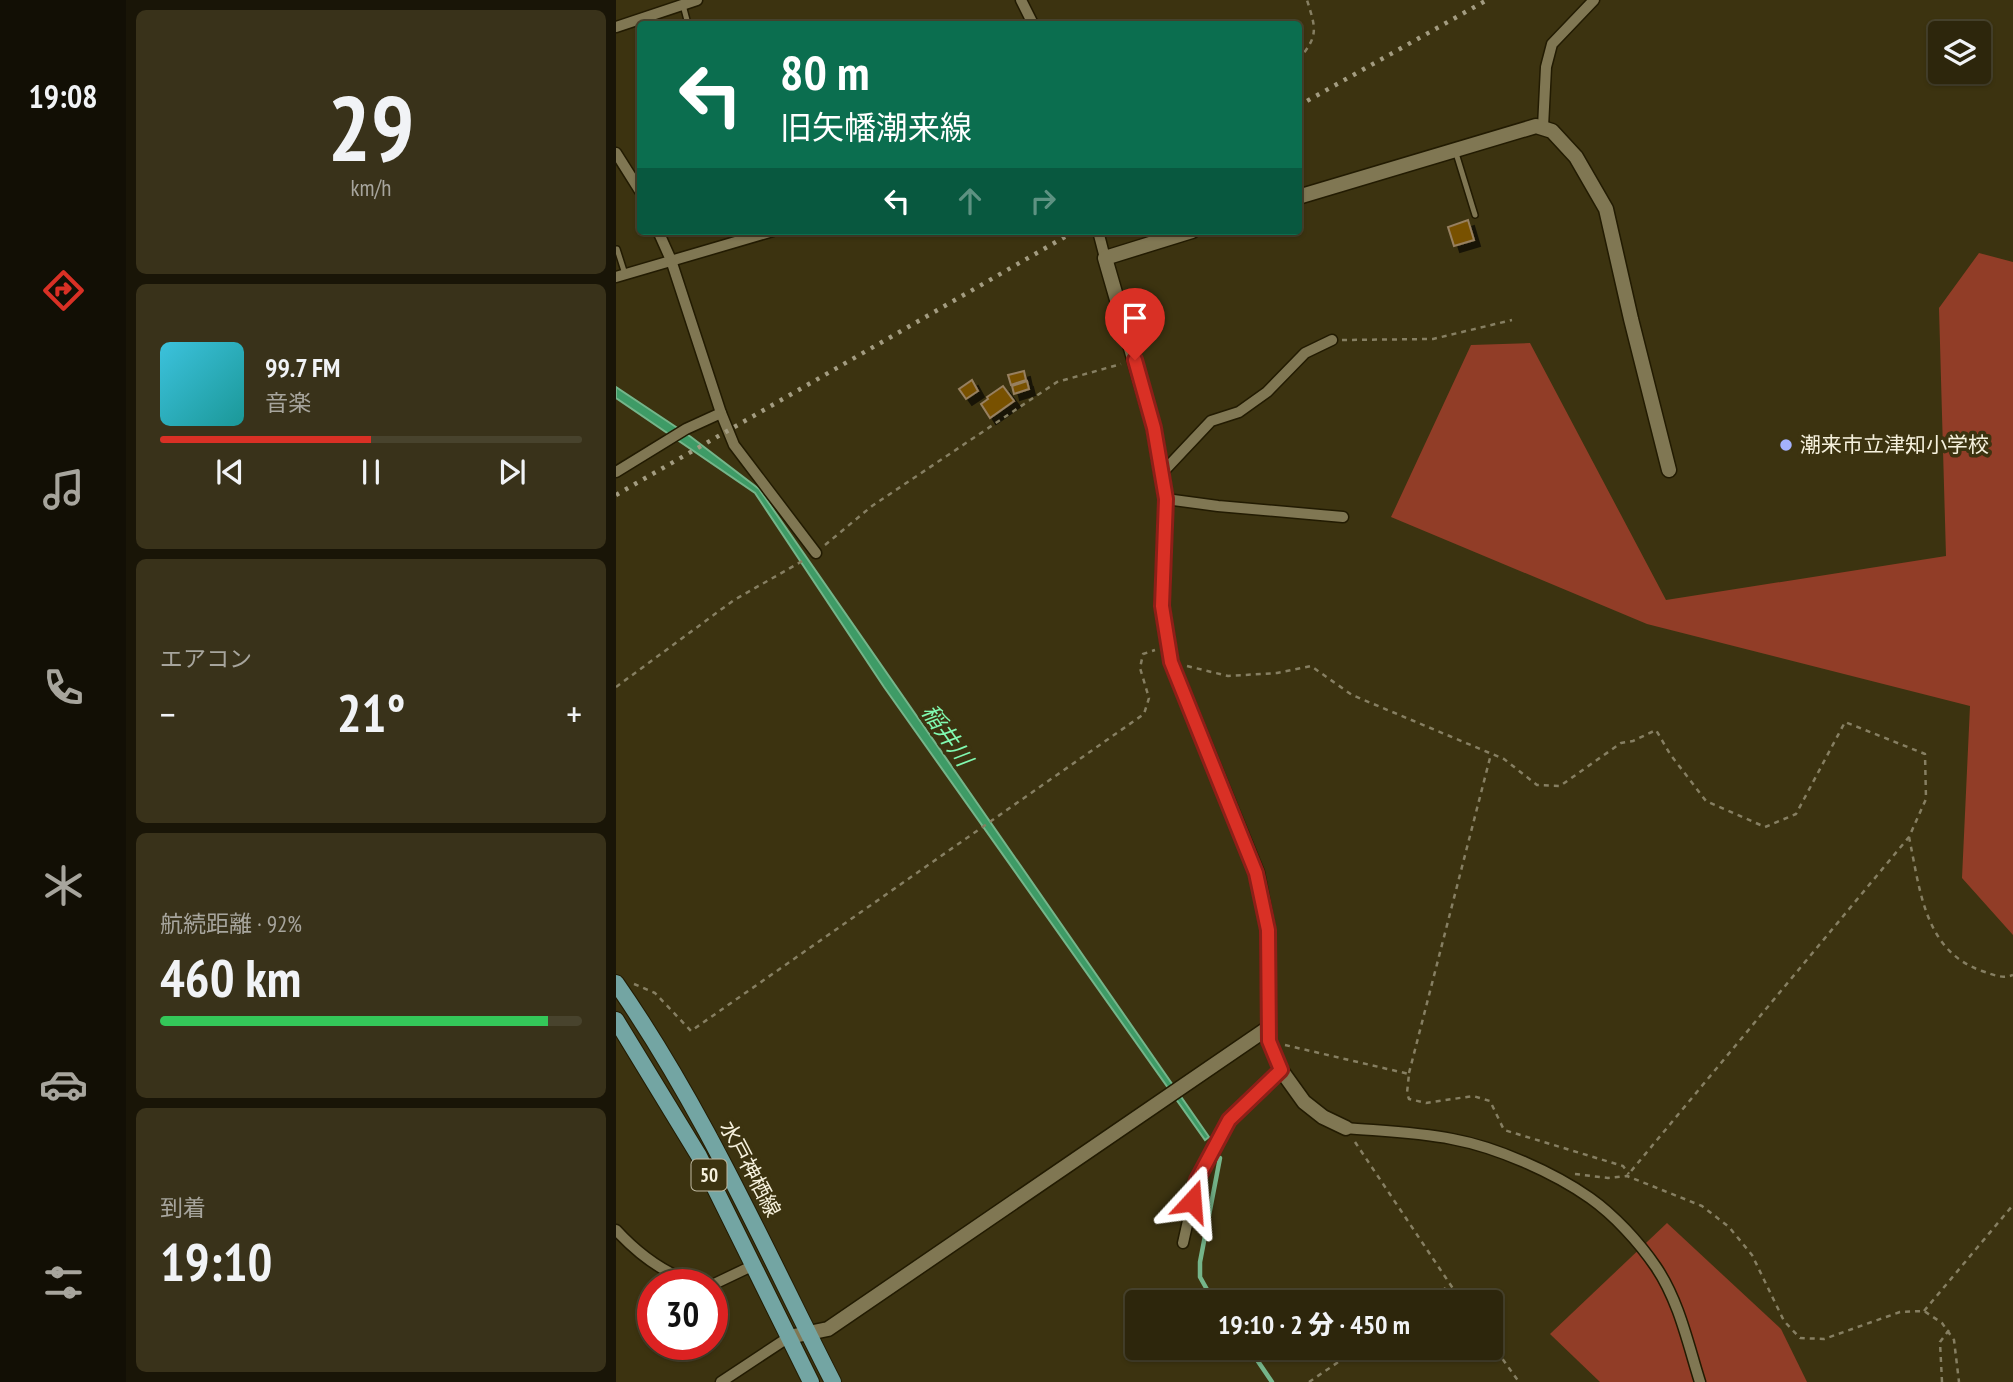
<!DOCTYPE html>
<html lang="ja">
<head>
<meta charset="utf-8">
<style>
  body { margin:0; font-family:"PT Sans Narrow","Noto Sans JP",sans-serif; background:#39321a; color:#f1f3f6; height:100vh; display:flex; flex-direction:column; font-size:26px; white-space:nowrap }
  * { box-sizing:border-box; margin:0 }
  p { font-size:23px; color:#a7a59d }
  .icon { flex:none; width:38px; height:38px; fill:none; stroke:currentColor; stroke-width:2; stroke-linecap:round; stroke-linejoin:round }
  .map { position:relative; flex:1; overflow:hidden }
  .panel { display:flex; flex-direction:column; gap:10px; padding:10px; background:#191507; width:490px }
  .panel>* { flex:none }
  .hud { position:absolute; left:21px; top:21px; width:665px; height:214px; border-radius:7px; box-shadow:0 2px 5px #0004,0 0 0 2px #48432d; background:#0b6e4f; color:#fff; overflow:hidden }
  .buttons { position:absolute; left:1312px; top:21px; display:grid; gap:14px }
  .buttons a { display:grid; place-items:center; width:63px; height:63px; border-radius:7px; background:#2d260c; box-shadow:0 2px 5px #0004,0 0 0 2px #48432d; font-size:35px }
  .speed { position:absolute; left:21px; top:1269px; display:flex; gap:14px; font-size:35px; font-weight:700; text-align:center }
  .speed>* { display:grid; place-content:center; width:91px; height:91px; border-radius:50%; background:#2d260c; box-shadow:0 2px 5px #0004,0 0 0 2px #48432d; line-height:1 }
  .speed .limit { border:10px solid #d22; background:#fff; color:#111 }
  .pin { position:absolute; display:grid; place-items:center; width:60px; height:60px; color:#fff; margin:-72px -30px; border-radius:50% 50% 50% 0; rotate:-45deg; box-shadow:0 0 7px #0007 }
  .pin .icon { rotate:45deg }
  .me { position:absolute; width:77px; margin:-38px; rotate:19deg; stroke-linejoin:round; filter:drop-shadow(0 0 5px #0008) }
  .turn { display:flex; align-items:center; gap:24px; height:147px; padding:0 28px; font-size:32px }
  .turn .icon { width:91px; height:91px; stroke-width:2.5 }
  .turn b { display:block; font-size:49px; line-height:60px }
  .lanes { display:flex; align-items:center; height:66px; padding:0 28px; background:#0003; justify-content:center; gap:35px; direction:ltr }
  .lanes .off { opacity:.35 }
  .big { font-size:52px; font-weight:800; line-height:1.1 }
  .panel .card { flex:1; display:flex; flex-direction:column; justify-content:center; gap:10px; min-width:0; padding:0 24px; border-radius:10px; background:#39321a }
  .panel .dial { align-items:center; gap:0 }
  .dial b { font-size:91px; line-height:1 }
  .song { display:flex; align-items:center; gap:21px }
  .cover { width:84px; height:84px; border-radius:10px; background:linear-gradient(135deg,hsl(190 70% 55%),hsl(180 70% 35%)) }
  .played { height:7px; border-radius:4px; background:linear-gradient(90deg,#d93025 50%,#48432d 50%) }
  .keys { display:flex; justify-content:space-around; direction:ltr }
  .heat { display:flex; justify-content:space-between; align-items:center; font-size:38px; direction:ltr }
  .charge { height:10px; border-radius:5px; background:linear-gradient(90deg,#34c759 92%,#48432d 0) }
  .trip { position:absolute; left:509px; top:1290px; width:378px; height:70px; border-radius:7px; background:#2d260c; box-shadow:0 2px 5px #0004,0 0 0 2px #48432d; font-weight:800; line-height:70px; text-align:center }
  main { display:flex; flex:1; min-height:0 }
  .menu { display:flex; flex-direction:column; width:126px; justify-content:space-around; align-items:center; background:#120f05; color:#a7a59d }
  .menu .icon { width:49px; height:49px }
  .menu .selected { color:#d93025 }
  .menu b { font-size:32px; color:#f1f3f6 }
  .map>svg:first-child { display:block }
</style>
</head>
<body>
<main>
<nav class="menu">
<b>19:08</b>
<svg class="icon selected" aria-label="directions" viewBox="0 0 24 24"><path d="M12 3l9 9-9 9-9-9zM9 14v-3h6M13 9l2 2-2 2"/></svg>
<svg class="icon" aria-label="music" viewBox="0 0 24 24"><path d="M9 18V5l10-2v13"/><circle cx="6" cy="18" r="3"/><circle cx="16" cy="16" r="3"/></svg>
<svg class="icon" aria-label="phone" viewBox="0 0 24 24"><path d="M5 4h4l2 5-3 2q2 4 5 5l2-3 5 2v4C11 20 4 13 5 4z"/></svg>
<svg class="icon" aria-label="climate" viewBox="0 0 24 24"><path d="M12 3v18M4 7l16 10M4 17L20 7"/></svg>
<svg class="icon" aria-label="car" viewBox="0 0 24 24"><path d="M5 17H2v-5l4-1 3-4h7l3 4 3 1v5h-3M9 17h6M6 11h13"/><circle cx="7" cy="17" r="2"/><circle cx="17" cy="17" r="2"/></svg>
<svg class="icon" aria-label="filters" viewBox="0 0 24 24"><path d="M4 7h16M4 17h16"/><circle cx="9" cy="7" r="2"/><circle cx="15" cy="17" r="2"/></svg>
</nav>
<section class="panel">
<div class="card dial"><b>29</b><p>km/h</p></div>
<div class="card">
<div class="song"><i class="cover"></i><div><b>99.7 FM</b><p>音楽</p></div></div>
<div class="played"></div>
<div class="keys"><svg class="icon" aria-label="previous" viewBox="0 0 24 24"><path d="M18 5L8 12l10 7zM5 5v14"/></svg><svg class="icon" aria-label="pause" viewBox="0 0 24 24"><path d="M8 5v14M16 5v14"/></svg><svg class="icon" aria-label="next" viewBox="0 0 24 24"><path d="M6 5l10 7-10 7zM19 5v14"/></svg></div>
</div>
<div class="card"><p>エアコン</p>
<div class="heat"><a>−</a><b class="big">21°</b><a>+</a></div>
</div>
<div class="card"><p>航続距離 · 92%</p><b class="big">460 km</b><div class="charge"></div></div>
<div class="card"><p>到着</p><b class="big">19:10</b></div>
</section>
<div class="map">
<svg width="1397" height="1382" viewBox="0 0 1397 1382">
  <defs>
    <filter id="shadow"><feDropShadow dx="6" dy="6" stdDeviation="0" flood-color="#0009"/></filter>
  </defs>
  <rect width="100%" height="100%" fill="#3c3310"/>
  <g fill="#913d27">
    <polygon points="1363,253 1397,262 1397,935 1346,878 1354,706 1031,624 775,517 855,345 914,343 1050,600 1330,556 1323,308"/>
    <polygon points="1051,1223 1165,1329 1191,1382 984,1382 934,1334"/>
  </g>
  <polygon fill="#3e9b66" stroke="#75b58a" stroke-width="2" points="0,387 75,437 143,489 593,1137 589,1140 268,687 139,493 0,398"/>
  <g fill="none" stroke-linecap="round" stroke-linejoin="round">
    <g stroke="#75b58a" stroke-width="4.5">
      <polyline points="598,1302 584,1277 584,1262 604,1158"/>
      <polyline points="633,1348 656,1382"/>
    </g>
  </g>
  <g fill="#785105" stroke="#978060" stroke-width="2" filter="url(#shadow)">
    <polygon points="852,220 858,240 838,246 832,227"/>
    <polygon points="408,371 410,380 395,385 392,375"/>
    <polygon points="356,380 362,391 350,399 343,389"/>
    <polygon points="411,381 413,389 398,394 396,386"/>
    <polygon points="387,386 398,401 374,418 365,404 372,399 371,397"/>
  </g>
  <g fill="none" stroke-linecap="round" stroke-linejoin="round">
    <defs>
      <g id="lane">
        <polyline points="67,5 72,24"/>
        <polyline points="839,150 859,215"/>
        <polyline points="1,249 9,274"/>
      </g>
      <g id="street">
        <polyline points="405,0 417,24"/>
        <polyline points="0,27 81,0"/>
        <polyline points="927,127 930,67 936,44 978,0"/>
        <polyline points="0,153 24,191"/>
        <polyline points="482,231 489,258"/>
        <polyline points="0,277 157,231"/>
        <polyline points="105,413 118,445 200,553"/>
        <polyline points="0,472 70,429 105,413 55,260 42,231"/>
        <polyline points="546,473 595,421 623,412 651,392 689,353 716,340"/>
        <polyline points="550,499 602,506 727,517"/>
        <path d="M730 1128C765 1131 801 1132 836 1139 880 1147 937 1172 974 1198 998 1215 1023 1242 1040 1267 1063 1301 1072 1344 1084 1382"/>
        <path d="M0 1230C23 1255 50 1275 82 1284"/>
        <polyline points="567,1243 581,1180 613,1120 665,1070"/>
        <polyline points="96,1285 138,1265"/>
        <polyline points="105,1382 173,1337"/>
      </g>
      <g id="secondary">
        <polyline points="682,197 920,126 936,131 960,157 990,209 1015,319 1053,470"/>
        <polyline points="576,231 489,258 538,428 550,499 546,606 555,662 641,873 652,930 653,1041 665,1070 688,1102 707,1117 730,1128"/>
        <polyline points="173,1337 212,1329 652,1028"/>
      </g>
      <g id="primary">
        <path d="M0 983C87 1108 148 1247 217 1382"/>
        <polyline points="0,1020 83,1156 195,1382"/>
      </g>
    </defs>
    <use href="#lane" stroke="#221b02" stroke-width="8"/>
    <use href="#street" stroke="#221b02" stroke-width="13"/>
    <use href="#secondary" stroke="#221b02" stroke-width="17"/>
    <use href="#primary" stroke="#221b02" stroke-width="18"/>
    <g stroke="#867f62" stroke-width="2.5" stroke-dasharray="5 5" stroke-linecap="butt">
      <path d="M682 60C703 36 700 29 691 0"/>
      <polyline points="726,340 817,339 896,320"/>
      <polyline points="209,545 256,506 441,382 505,364"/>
      <polyline points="571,666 612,676 661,673 695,666 736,695 888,759 921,785 944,786 1005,743 1017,741 1040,730 1054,754 1090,801 1149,827 1180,814 1229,722 1309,754 1310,799 1293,837 1011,1176"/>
      <polyline points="0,687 118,600 190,559"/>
      <path d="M1293 837C1304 889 1308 951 1366 971 1378 975 1386 979 1397 975"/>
      <polyline points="18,984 39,993 75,1031 528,714 533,698 524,668 527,654 539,650"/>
      <polyline points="669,1045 793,1074 791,1093 793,1099 810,1103 857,1096 874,1101 888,1130 1007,1166 1013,1174"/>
      <polyline points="793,1073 875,754"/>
      <polyline points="739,1142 846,1302"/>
      <polyline points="959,1174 992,1178 1011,1176 1086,1206 1113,1227 1136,1255 1168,1321 1184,1338 1208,1339 1284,1312 1308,1311 1326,1323 1338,1340 1343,1382"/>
      <polyline points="809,1302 834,1285"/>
      <polyline points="1308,1311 1397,1205"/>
      <polyline points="875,1343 903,1382"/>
      <polyline points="693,1382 743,1348"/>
      <polyline points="1326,1382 1324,1342 1333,1330"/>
    </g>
    <use href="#lane" stroke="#807753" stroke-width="5"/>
    <use href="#street" stroke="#807753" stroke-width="10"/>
    <use href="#secondary" stroke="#807753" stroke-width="14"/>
    <use href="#primary" stroke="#73a5a3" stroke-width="16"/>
    <g stroke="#a39c81" stroke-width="4.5" stroke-dasharray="3.5 7" stroke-linecap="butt">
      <polyline points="682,106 871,0"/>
      <polyline points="0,495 459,231"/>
    </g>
  </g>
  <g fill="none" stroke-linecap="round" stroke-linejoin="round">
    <defs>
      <polyline id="route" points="519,360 538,428 550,499 546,606 555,662 640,873 652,930 653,1041 665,1070 613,1120 581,1180 576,1201"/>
    </defs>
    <use href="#route" stroke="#8d1f18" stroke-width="18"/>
    <use href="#route" stroke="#d93025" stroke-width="12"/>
  </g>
  <circle fill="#a4b2fc" stroke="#3c3310" stroke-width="2.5" cx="1170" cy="445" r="7"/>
  <g text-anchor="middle" stroke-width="7" stroke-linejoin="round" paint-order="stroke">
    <rect fill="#3c3310" stroke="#beb8a0" stroke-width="2" x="75.5" y="1159.5" width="35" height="31" rx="5"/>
    <g font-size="19" font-weight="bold" fill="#f6f1dd">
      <text x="93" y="1182">50</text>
    </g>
    <g font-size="21" fill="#f6f1dd" stroke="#3c3310" text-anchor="start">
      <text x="1184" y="452">潮来市立津知小学校</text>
    </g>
    <g font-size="21" fill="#f6f1dd" stroke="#3c3310">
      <text transform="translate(134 1169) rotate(62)" y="7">水戸神栖線</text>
    </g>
    <g font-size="23" font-style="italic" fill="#81fab1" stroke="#3c3310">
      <text transform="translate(331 735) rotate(55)" y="8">稲井川</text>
    </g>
  </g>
</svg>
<div class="buttons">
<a><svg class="icon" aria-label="layers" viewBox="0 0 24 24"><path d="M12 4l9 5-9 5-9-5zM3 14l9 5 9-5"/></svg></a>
</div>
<div class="speed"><div class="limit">30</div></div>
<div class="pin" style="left:519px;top:360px;background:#d93025"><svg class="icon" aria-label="arrive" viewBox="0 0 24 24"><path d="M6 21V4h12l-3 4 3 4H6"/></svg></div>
<svg class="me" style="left:576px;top:1201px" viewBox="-20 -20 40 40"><path d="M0-17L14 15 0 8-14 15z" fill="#d93025" stroke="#fff" stroke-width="4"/></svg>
<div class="trip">19:10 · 2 分 · 450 m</div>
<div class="hud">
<div class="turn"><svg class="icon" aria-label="left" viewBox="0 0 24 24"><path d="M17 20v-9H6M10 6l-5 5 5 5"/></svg><div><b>80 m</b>旧矢幡潮来線</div></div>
<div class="lanes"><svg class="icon" aria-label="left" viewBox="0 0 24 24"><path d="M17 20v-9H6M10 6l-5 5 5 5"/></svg><svg class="icon off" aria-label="ahead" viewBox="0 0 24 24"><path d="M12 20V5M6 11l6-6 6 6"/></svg><svg class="icon off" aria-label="right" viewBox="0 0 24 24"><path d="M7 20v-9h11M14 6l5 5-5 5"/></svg></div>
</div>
</div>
</main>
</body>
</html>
